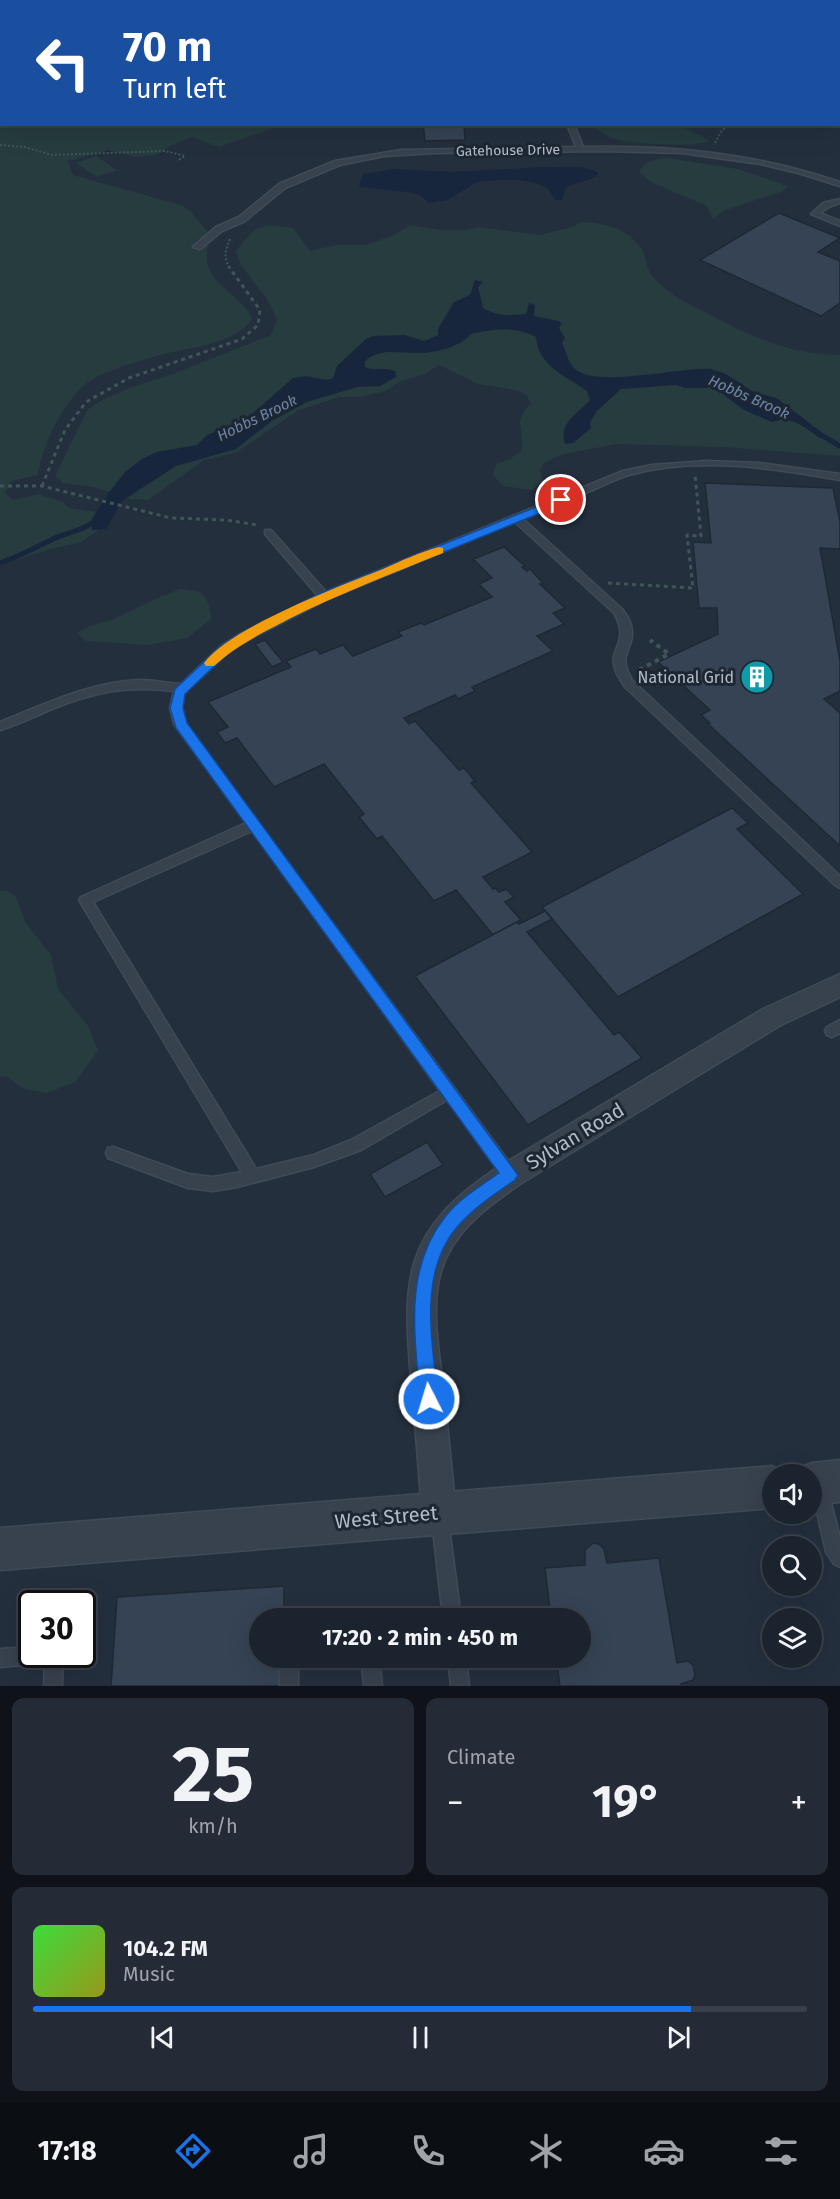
<!DOCTYPE html>
<html lang="en">
<head>
<meta charset="utf-8">
<style>
  body { margin:0; font-family:"Fira Sans",sans-serif; background:#242b36; color:#f1f3f6; height:100vh; display:flex; flex-direction:column; font-size:22px; white-space:nowrap }
  * { box-sizing:border-box; margin:0 }
  p { font-size:20px; color:#a0a4aa }
  .icon { flex:none; width:33px; height:33px; fill:none; stroke:currentColor; stroke-width:2; stroke-linecap:round; stroke-linejoin:round }
  .map { position:relative; height:1686px; overflow:hidden }
  .side { display:flex; flex-direction:column; gap:12px; padding:12px; background:#0f1319; flex:1 }
  .side>* { flex:none }
  .guide { position:absolute; left:0px; top:0px; width:840px; height:126px; box-shadow:0 6px 24px #0002,0 0 0 2px #39404a; background:#1a4fa0; color:#fff; overflow:hidden }
  .controls { position:absolute; left:762px; top:1464px; display:grid; gap:12px }
  .controls a { display:grid; place-items:center; width:60px; height:60px; border-radius:50%; background:#1b232e; box-shadow:0 6px 24px #0002,0 0 0 2px #39404a; font-size:30px }
  .speed { position:absolute; left:18px; top:1590px; display:flex; gap:12px; font-size:30px; font-weight:700; text-align:center }
  .speed>* { display:grid; place-content:center; width:78px; height:78px; border-radius:50%; background:#1b232e; box-shadow:0 6px 24px #0002,0 0 0 2px #39404a; line-height:1 }
  .speed .limit { border:3px solid #111; border-radius:9px; background:#fff; color:#111 }
  .pin { position:absolute; display:grid; place-items:center; width:51px; height:51px; color:#fff; margin:-26px; border:3px solid #fff; border-radius:50%; box-shadow:0 2px 6px #0007 }
  .me { position:absolute; width:66px; margin:-33px; rotate:355deg; stroke-linejoin:round; filter:drop-shadow(0 0 4px #0008) }
  .turn { display:flex; align-items:center; gap:21px; height:126px; padding:0 24px; font-size:27px }
  .turn .icon { width:78px; height:78px; stroke-width:2.5 }
  .turn b { display:block; font-size:42px; line-height:51px }
  .big { font-size:45px; font-weight:700; line-height:1.1 }
  .side .card { flex:1; display:flex; flex-direction:column; justify-content:center; gap:9px; min-width:0; padding:0 21px; border-radius:12px; background:#242b36 }
  .side .dial { align-items:center; gap:0 }
  .dial b { font-size:78px; line-height:1 }
  .song { display:flex; align-items:center; gap:18px }
  .cover { width:72px; height:72px; border-radius:9px; background:linear-gradient(135deg,hsl(120 70% 55%),hsl(60 70% 35%)) }
  .played { height:6px; border-radius:3px; background:linear-gradient(90deg,#1a73e8 85%,#39404a 85%) }
  .keys { display:flex; justify-content:space-around; direction:ltr }
  .heat { display:flex; justify-content:space-between; align-items:center; font-size:33px; direction:ltr }
  .side .tiles { flex:1; display:grid; gap:12px; grid-template-columns:1fr 1fr }
  .card:last-child { grid-column:span 2 }
  .trip { position:absolute; left:249px; top:1608px; width:342px; height:60px; border-radius:30px; background:#1b232e; box-shadow:0 6px 24px #0002,0 0 0 2px #39404a; font-weight:700; line-height:60px; text-align:center }
  .tab-bar { display:flex; height:96px; justify-content:space-around; align-items:center; background:#0b0e12; color:#a0a4aa }
  .tab-bar .icon { width:42px; height:42px }
  .tab-bar .selected { color:#1a73e8 }
  .tab-bar b { font-size:27px; color:#f1f3f6 }
  .map>svg:first-child { display:block }
</style>
</head>
<body>
<div class="map">
<svg width="840" height="1686" viewBox="0 0 840 1686">
  <rect width="100%" height="100%" fill="#242f3e"/>
  <g fill="#263c3f">
    <path d="M0 0H811L812 1 2 2V124L283 125 219 147 192 137 170 146 156 155 134 157 109 150 68 161 73 175 181 205 190 211 208 232C208 242 206 256 208 265 215 289 244 297 252 319 235 343 199 346 173 352 151 357 104 370 87 383 64 401 41 447 38 475L11 481 5 493 13 500 38 494 63 502 69 508 96 512 92 519 93 530H99L79 543 54 548 0 565Z"/>
    <path d="M591 125H680L710 141C698 148 625 144 611 138 604 134 597 129 591 125Z"/>
    <polygon points="96,156 117,170 97,177 76,163"/>
    <path d="M668 158 738 169 787 186 783 191 723 211 713 219 707 206 651 182 639 172C645 160 656 159 668 158Z"/>
    <path d="M581 222C603 223 624 227 639 245 646 253 645 266 651 274 655 281 665 288 671 293 681 301 695 307 707 313 749 336 791 355 840 355V456L723 447 616 444 560 455 545 462 540 470 543 480 532 490 503 486 493 475 496 464 510 459 521 451C526 427 511 424 531 403L526 395 516 390 478 384 439 365 423 375 401 381 385 391 361 397H339L299 410 235 453 204 460 148 500 131 499 93 487 63 483 55 476 87 410 102 400 132 387 170 375 271 335 277 319 267 299 240 264 236 251C256 225 261 222 293 228L310 251 336 245H366L394 235 410 225 440 230H465L479 227 540 235 572 227Z"/>
    <path d="M180 589C204 590 209 596 211 619L187 638 147 645 86 641 77 633C92 622 106 624 120 616 140 606 159 597 180 589Z"/>
    <polygon points="0,890 8,891 16,897 25,922 51,955 58,989 88,1026 98,1051 75,1082 47,1093 24,1089 6,1076 0,1077"/>
  </g>
  <g fill="#17263c">
    <path d="M543 167C558 168 588 163 599 174 590 182 575 181 565 189L562 200H556L548 189 536 183 519 180H500L477 182 447 200 429 203 420 195 408 192 359 187 363 174 394 169 453 172Z"/>
    <path d="M475 280 483 282 478 287 483 308C496 316 511 316 526 314L529 303 535 305 534 316 559 321 562 324 559 328 565 338 562 343C566 351 568 362 574 368 594 389 681 367 711 369L726 374 752 391 778 399 825 435 820 438C804 427 792 415 772 422L744 410 715 388H685L676 385 621 389 597 411 590 422 591 428 573 443 565 444C558 422 579 413 590 400L587 391C566 376 538 366 536 337 515 326 494 329 471 334 462 346 435 353 420 353 401 354 381 347 365 361V367C375 372 386 366 396 372V377L380 386 357 387 307 402 273 420 236 449 176 466 122 501 106 529 92 530V519L108 494 125 472 142 459 157 452 197 445 207 435 231 426 253 413 293 378 306 376 327 380 333 378 337 366 366 339 373 336 405 335 424 341 438 335V329L454 302 470 295Z"/>
  </g>
  <g fill="none" stroke-linecap="round" stroke-linejoin="round">
    <g stroke="#17263c" stroke-width="5">
      <polyline points="816,432 840,446"/>
      <path d="M0 563C21 556 32 549 51 540 67 532 84 531 98 519"/>
    </g>
  </g>
  <g fill="#364354" stroke="#1f2835" stroke-width="1.5">
    <polygon points="423,124 464,124 465,140 425,141"/>
    <polygon points="779,213 840,238 818,252 840,261 840,303 821,316 700,260"/>
    <polygon points="705,483 833,488 840,522 840,549 820,548 840,661 840,691 824,699 840,713 840,846 708,724 710,723 701,715 710,710 658,662 718,634 717,608 699,608 693,542 711,543"/>
    <polygon points="504,547 525,566 522,567 527,571 530,569 543,583 540,584 565,608 553,613 564,624 537,636 553,651 472,687 475,691 458,699 455,695 404,718 409,724 415,721 459,770 464,768 475,781 471,783 532,852 483,877 493,889 495,888 499,892 506,889 514,897 505,902 521,920 493,935 456,890 434,901 382,836 377,839 359,817 364,814 324,764 274,787 237,738 225,743 217,732 228,727 208,702 291,667 286,661 316,649 320,654 343,645 353,656 402,636 398,632 421,623 424,625 492,597 479,584 492,578 473,559"/>
    <polygon points="265,640 283,662 272,667 255,644"/>
    <polygon points="648,669 665,684 657,688 640,673"/>
    <polygon points="732,808 748,823 737,829 803,894 618,997 542,907"/>
    <polygon points="545,911 552,919 527,932 614,1035 619,1032 642,1058 528,1125 415,976 517,922 519,924"/>
    <polygon points="427,1142 443,1165 385,1197 370,1174"/>
    <polygon points="593,1543 599,1544 604,1549 607,1563 659,1558 677,1663 688,1661 693,1665 695,1675 693,1680 681,1684 682,1686 560,1686 556,1658 580,1658 580,1618 551,1618 545,1568 585,1565 585,1550"/>
    <polygon points="284,1586 284,1618 260,1618 260,1658 284,1658 284,1686 111,1686 117,1597"/>
  </g>
  <g fill="none" stroke-linecap="round" stroke-linejoin="round">
    <defs>
      <g id="service">
        <path d="M567 124H574L583 147C674 145 753 153 840 182V186L798 173 760 164 682 153 603 151 435 153 384 156 340 165 285 188 245 221 222 231 200 249 193 247 216 227 239 217 279 184 335 161 401 150 576 147Z"/>
        <polygon points="840,199 840,203 829,207 820,213 840,221 840,226 811,214 823,203"/>
        <path d="M706 461 760 463 840 474V480C773 468 697 456 629 475 618 478 606 484 595 489 571 499 547 509 523 519L622 609C625 613 630 620 631 625 637 650 615 651 632 680L840 876V888L836 886 624 686C621 680 616 674 615 669 608 647 631 643 614 613L515 522 328 599 248 640 229 652 184 693 182 708 185 723 515 1170 517 1175 515 1180 510 1182 505 1180 447 1100 361 1150 314 1167 237 1187 213 1191 188 1188 108 1158 106 1153 108 1148 113 1147 188 1174 213 1177 242 1172 79 900 81 897 246 823 174 724 170 708 174 691C128 685 94 692 52 709 35 716 18 725 0 730V722C45 704 90 682 139 680 153 680 167 683 181 684L221 646 240 634 318 596 265 534V530H271L326 592 623 471 652 465ZM252 831 440 1091 351 1140 314 1155 256 1169 93 902Z"/>
        <polygon points="840,1020 840,1033 832,1037 827,1035 825,1031 827,1027"/>
        <polygon points="819,1479 825,1481 827,1487 840,1538 840,1567 834,1564 826,1552 812,1490 813,1481"/>
        <polygon points="440,1512 446,1514 448,1520 461,1618 443,1618 432,1520 434,1514"/>
        <polygon points="32,1647 32,1654 63,1654 62,1686 44,1686 45,1663 0,1667 0,1649"/>
        <rect x="280" y="1658" width="18" height="28"/>
        <polygon points="361,1658 379,1658 382,1686 364,1686"/>
        <polygon points="448,1658 466,1658 469,1686 451,1686"/>
      </g>
      <path id="minor" d="M840 974V997L781 1025 520 1184C493 1203 464 1223 448 1254 425 1297 441 1357 445 1403 449 1440 452 1476 456 1513L451 1525 439 1530 427 1525 422 1513C419 1472 416 1431 412 1390 402 1280 400 1231 500 1166L763 1009Z"/>
      <g id="tertiary">
        <polygon points="840,1460 840,1502 812,1504 812,1474 795,1474 797,1469 812,1463"/>
        <polygon points="772,1466 788,1474 772,1474 772,1508 0,1570 0,1528"/>
      </g>
    </defs>
    <use href="#service" stroke="#414a57" stroke-width="3"/>
    <use href="#minor" stroke="#414a57" stroke-width="3"/>
    <use href="#tertiary" stroke="#414a57" stroke-width="3"/>
    <g stroke="#3f5557" stroke-width="2" stroke-dasharray="2 2" stroke-linecap="butt">
      <polyline points="715,143 722,130 728,126"/>
      <polyline points="0,145 24,147 52,155 165,151 185,156 177,161"/>
      <path d="M230 239C225 251 223 258 230 268"/>
    </g>
    <g stroke="#3f5557" stroke-width="3" stroke-dasharray="4 4" stroke-linecap="butt">
      <polyline points="0,486 42,486 171,518 226,520 257,525"/>
      <polyline points="42,486 65,430 86,402 129,378 242,339 258,325 260,310 229,267"/>
      <polyline points="608,583 693,588 687,535 701,536 695,475"/>
    </g>
    <polyline stroke="#3f5557" stroke-width="4" stroke-dasharray="4.5 4.5" stroke-linecap="butt" points="639,670 669,654 650,640"/>
    <use href="#service" fill="#38414e" fill-rule="evenodd"/>
    <use href="#minor" fill="#38414e" fill-rule="evenodd"/>
    <use href="#tertiary" fill="#38414e" fill-rule="evenodd"/>
  </g>
  <path fill="#1a73e8" stroke="#114b97" stroke-width="1.5" d="M561 497 565 498V503L328 599 248 640 229 652 185 694 183 708 187 723 518 1175 515 1180C495 1194 475 1207 458 1226 417 1273 433 1343 438 1399L435 1406 429 1408 422 1406 420 1399C415 1336 403 1270 445 1217 459 1199 480 1186 499 1173L176 728 170 708 175 689 221 646 240 634 319 594Z"/>
  <path fill="#f59e0b" d="M439 547 443 548V553C391 574 339 594 289 619 262 633 237 645 214 666H206L204 663C229 628 340 586 383 569 401 561 420 552 439 547Z"/>
  <defs>
    <symbol id="building-disc" viewBox="-11 -11 22 22"><circle r="9.5" fill="#0f9aa8" stroke="#1d2633"/><path d="M-4-6H4V6H1V3H-1V6H-4ZM-2.5-4.3h1.7v1.8h-1.7ZM.8-4.3h1.7v1.8H.8ZM-2.5-1h1.7V.8h-1.7ZM.8-1h1.7V.8H.8Z" fill="#fff"/></symbol>
  </defs>
  <g fill-rule="evenodd">
    <use href="#building-disc" x="738" y="658" width="38" height="38"/>
  </g>
  <g text-anchor="middle" stroke-width="6" stroke-linejoin="round" paint-order="stroke">
    <g font-size="14" fill="#b4bcc9" stroke="#1d2633">
      <text transform="translate(508 150) rotate(-1)" y="5">Gatehouse Drive</text>
    </g>
    <g font-size="15" font-style="italic" fill="#6d86a8" stroke="#1d2633">
      <text transform="translate(749 397) rotate(24)" y="5">Hobbs Brook</text>
      <text transform="translate(257 418) rotate(-26)" y="5">Hobbs Brook</text>
    </g>
    <g font-size="16" fill="#b4bcc9" stroke="#1d2633" text-anchor="end">
      <text x="734" y="683">National Grid</text>
    </g>
    <g font-size="20" fill="#b4bcc9" stroke="#1d2633">
      <text transform="translate(575 1136) rotate(-31)" y="7">Sylvan Road</text>
      <text transform="translate(386 1517) rotate(-5)" y="7">West Street</text>
    </g>
  </g>
</svg>
<div class="controls">
<a><svg class="icon" aria-label="sound" viewBox="0 0 24 24"><path d="M4 9h4l5-4v14l-5-4H4zM17 9q2 3 0 6"/></svg></a>
<a><svg class="icon" aria-label="search" viewBox="0 0 24 24"><circle cx="10" cy="10" r="6"/><path d="M15 15l6 6"/></svg></a>
<a><svg class="icon" aria-label="layers" viewBox="0 0 24 24"><path d="M12 4l9 5-9 5-9-5zM3 14l9 5 9-5"/></svg></a>
</div>
<div class="speed"><div class="limit">30</div></div>
<div class="pin" style="left:561px;top:500px;background:#d93025"><svg class="icon" aria-label="arrive" viewBox="0 0 24 24"><path d="M6 21V4h12l-3 4 3 4H6"/></svg></div>
<svg class="me" style="left:429px;top:1399px" viewBox="-20 -20 40 40"><circle r="17" fill="#1a73e8" stroke="#fff" stroke-width="3"/><path d="M0-11L8 9 0 5-8 9z" fill="#fff"/></svg>
<div class="trip">17:20 · 2 min · 450 m</div>
<div class="guide">
<div class="turn"><svg class="icon" aria-label="left" viewBox="0 0 24 24"><path d="M17 20v-9H6M10 6l-5 5 5 5"/></svg><div><b>70 m</b>Turn left</div></div>
</div>
</div>
<section class="side">
<div class="tiles">
<div class="card dial"><b>25</b><p>km/h</p></div>
<div class="card"><p>Climate</p>
<div class="heat"><a>−</a><b class="big">19°</b><a>+</a></div>
</div>
<div class="card">
<div class="song"><i class="cover"></i><div><b>104.2 FM</b><p>Music</p></div></div>
<div class="played"></div>
<div class="keys"><svg class="icon" aria-label="previous" viewBox="0 0 24 24"><path d="M18 5L8 12l10 7zM5 5v14"/></svg><svg class="icon" aria-label="pause" viewBox="0 0 24 24"><path d="M8 5v14M16 5v14"/></svg><svg class="icon" aria-label="next" viewBox="0 0 24 24"><path d="M6 5l10 7-10 7zM19 5v14"/></svg></div>
</div>
</div>
</section>
<nav class="tab-bar">
<b>17:18</b>
<svg class="icon selected" aria-label="directions" viewBox="0 0 24 24"><path d="M12 3l9 9-9 9-9-9zM9 14v-3h6M13 9l2 2-2 2"/></svg>
<svg class="icon" aria-label="music" viewBox="0 0 24 24"><path d="M9 18V5l10-2v13"/><circle cx="6" cy="18" r="3"/><circle cx="16" cy="16" r="3"/></svg>
<svg class="icon" aria-label="phone" viewBox="0 0 24 24"><path d="M5 4h4l2 5-3 2q2 4 5 5l2-3 5 2v4C11 20 4 13 5 4z"/></svg>
<svg class="icon" aria-label="climate" viewBox="0 0 24 24"><path d="M12 3v18M4 7l16 10M4 17L20 7"/></svg>
<svg class="icon" aria-label="car" viewBox="0 0 24 24"><path d="M5 17H2v-5l4-1 3-4h7l3 4 3 1v5h-3M9 17h6M6 11h13"/><circle cx="7" cy="17" r="2"/><circle cx="17" cy="17" r="2"/></svg>
<svg class="icon" aria-label="filters" viewBox="0 0 24 24"><path d="M4 7h16M4 17h16"/><circle cx="9" cy="7" r="2"/><circle cx="15" cy="17" r="2"/></svg>
</nav>
</body>
</html>
